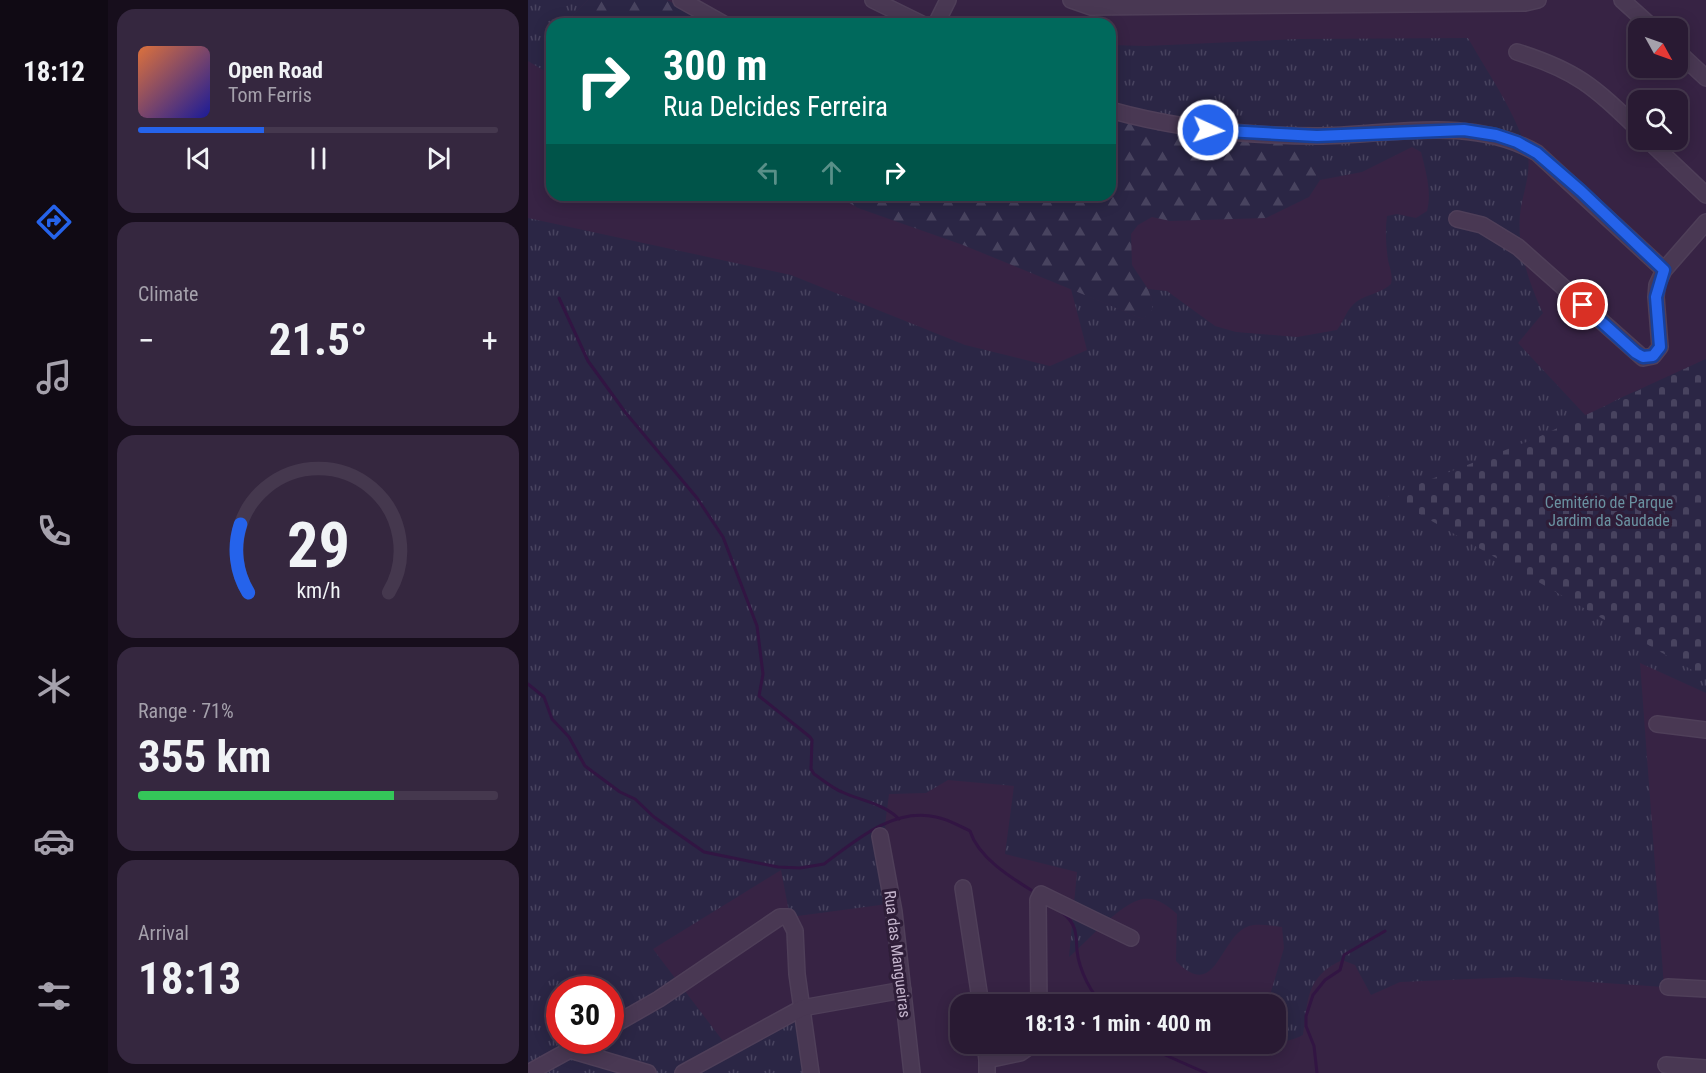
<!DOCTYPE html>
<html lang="en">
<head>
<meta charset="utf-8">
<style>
  body { margin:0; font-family:"Roboto Condensed",sans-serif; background:#35273f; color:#f1f3f6; height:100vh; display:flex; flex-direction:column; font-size:22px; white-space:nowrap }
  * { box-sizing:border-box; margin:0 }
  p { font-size:20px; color:#a5a1ac }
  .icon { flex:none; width:33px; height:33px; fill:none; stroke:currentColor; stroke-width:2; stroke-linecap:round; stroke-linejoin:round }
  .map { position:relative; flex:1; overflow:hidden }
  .drawer { display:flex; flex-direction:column; gap:9px; padding:9px; background:#170e1c; width:420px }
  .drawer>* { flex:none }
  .guide { position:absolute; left:18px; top:18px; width:570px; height:183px; border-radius:18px; box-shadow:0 3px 15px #0003,0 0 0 2px #45384e; background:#00695c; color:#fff; overflow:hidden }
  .needle { width:39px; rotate:130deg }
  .buttons { position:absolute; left:1100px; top:18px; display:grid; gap:12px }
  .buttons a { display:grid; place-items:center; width:60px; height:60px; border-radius:12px; background:#291a33; box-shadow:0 3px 15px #0003,0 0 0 2px #45384e; font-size:30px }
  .speed { position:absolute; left:18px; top:976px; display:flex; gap:12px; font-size:30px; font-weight:700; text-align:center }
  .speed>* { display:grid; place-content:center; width:78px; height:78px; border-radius:50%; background:#291a33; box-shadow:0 3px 15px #0003,0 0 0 2px #45384e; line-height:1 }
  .speed .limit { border:9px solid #d22; background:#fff; color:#111 }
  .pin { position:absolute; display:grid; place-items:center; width:51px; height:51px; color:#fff; margin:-26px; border:3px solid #fff; border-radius:50%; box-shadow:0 2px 6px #0007 }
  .me { position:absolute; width:66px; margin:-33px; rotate:93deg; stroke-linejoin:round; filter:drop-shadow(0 0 4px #0008) }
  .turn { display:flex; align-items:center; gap:21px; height:126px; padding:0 18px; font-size:27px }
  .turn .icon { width:78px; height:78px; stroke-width:2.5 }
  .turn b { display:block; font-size:42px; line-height:51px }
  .lanes { display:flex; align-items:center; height:57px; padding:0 18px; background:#0003; justify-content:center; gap:30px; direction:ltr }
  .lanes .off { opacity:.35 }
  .big { font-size:45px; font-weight:700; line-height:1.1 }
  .drawer .card { flex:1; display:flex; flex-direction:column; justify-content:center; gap:9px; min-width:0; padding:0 21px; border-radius:18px; background:#35273f }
  .drawer .dial { align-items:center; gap:0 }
  .dial svg { height:156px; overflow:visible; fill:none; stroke:#45384e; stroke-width:7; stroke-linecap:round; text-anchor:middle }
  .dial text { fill:#f1f3f6; stroke:none }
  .song { display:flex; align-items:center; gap:18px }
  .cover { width:72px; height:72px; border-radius:9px; background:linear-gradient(135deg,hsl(20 70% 55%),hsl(240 70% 35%)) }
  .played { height:6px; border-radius:3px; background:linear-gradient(90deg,#2563eb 35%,#45384e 35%) }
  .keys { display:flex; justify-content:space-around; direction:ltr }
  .heat { display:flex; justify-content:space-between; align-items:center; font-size:33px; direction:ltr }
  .charge { height:9px; border-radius:4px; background:linear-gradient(90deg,#34c759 71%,#45384e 0) }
  .trip { position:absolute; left:422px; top:994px; width:336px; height:60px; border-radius:18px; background:#291a33; box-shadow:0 3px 15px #0003,0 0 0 2px #45384e; font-weight:700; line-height:60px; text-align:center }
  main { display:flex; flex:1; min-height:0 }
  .tabs { display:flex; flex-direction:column; width:108px; justify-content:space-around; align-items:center; background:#100a14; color:#a5a1ac }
  .tabs .icon { width:42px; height:42px }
  .tabs .active { color:#2563eb }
  .tabs b { font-size:27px; color:#f1f3f6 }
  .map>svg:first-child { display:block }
</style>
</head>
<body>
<main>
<nav class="tabs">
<b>18:12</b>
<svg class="icon active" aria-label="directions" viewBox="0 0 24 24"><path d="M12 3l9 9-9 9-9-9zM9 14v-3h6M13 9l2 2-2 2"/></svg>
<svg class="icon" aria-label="music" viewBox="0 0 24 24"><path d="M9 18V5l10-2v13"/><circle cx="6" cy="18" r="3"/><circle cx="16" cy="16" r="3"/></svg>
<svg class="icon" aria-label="phone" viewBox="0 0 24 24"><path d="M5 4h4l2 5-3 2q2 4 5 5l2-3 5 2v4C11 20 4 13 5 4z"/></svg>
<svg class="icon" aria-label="climate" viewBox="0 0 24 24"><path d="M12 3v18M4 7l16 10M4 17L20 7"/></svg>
<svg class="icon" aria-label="car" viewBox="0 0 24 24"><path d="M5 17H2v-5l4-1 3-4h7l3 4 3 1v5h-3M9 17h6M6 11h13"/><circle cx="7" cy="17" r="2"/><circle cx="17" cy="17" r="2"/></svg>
<svg class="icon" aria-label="filters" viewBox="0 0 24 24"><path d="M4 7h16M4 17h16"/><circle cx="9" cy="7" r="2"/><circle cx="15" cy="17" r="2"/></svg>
</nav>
<section class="drawer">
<div class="card">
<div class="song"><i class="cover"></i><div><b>Open Road</b><p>Tom Ferris</p></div></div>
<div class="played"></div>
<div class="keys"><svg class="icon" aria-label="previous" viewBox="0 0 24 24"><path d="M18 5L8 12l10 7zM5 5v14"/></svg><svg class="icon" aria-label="pause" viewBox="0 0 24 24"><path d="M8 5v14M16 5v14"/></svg><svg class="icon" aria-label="next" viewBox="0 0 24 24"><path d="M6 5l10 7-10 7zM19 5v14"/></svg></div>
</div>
<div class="card"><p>Climate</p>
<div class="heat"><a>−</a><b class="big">21.5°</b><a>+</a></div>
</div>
<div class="card dial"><svg viewBox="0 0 100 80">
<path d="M14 69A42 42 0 1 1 86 69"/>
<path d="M14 69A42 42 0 0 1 10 34" stroke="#2563eb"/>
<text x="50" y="56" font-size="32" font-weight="700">29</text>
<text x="50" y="72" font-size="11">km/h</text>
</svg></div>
<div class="card"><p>Range · 71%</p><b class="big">355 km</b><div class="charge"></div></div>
<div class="card"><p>Arrival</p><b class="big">18:13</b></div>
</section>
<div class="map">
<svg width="1178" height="1073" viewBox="0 0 1178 1073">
  <defs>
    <pattern id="grass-tufts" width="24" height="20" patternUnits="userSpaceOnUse" patternTransform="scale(1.5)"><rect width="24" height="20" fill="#2b2645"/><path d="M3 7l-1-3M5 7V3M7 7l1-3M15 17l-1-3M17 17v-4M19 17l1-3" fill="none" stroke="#48435f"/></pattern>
    <pattern id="forest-firs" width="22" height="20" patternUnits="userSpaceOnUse" patternTransform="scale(1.5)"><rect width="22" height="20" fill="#2b2645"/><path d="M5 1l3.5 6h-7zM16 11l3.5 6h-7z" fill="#48435f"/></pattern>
    <pattern id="cemetery-stones" width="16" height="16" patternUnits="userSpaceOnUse" patternTransform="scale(1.5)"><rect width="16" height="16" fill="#2b2645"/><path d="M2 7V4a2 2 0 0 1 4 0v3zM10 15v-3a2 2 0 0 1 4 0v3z" fill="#48435f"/></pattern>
  </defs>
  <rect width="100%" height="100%" fill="#372344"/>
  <g fill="url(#grass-tufts)" fill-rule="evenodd">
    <polygon points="0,0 60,0 36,24 24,24 20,73 0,61"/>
    <path d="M940 38C961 75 987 111 999 152 1004 169 996 190 993 207 987 243 1000 281 1015 313L990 343 1059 417 1088 400 1178 359V693L1112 663 1136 987 989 977 872 982 843 995 827 965 814 960C778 977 780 999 775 1035 766 1039 755 1045 747 1036V1005H739L756 948 754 927C744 926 731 923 721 926 691 936 689 1003 648 961L649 914C639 905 629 897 615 899 593 902 559 942 541 957L549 872 477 854 486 786 420 780 398 793 361 794 357 825 367 903 262 917 253 870 125 949 201 1049 268 1011 275 1073H0V218L263 275 437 345 522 366 559 350 543 289 615 319 624 301 620 289 639 291 687 326 708 332 769 337 809 330C816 321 818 310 828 302 839 294 854 293 863 284 865 275 862 269 860 260 858 245 857 231 859 216L869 214 888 218 899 211C904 192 898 172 893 152L884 147 834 172 792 180 785 167 682 126 582 104V45L618 46 771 39ZM32 990H82V1041H32Z"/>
  </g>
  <g fill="url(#forest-firs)">
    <polygon points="60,0 139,0 189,24 36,24"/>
    <polygon points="582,104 603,112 746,136 768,150 785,167 792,180 781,197 738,218 642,221 624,217 610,225 603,234 604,265 620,289 624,301 624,310 615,319 435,245 330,208 308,195 582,195"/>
  </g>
  <polygon fill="url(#cemetery-stones)" points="1178,359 1178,678 860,496 1006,439"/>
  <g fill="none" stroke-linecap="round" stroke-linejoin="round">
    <g stroke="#321543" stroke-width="3">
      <path d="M31 298 60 361 97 412 169 498 195 537 229 626 235 674 231 696 282 737 284 740 283 769 286 774C295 780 304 788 314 792 333 801 355 803 371 819"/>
      <path d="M0 684 16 697 24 719 41 737 57 766 92 792 107 799 126 817 176 852 250 867 272 868 296 864C327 841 365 807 408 817 420 819 431 826 442 831 450 857 482 877 503 890"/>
      <path d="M535 913C549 925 548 934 549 951 551 968 563 997 578 1005"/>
      <polyline points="624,1044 635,1054 678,1073"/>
      <polyline points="526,1048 531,1044"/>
      <polyline points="789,1073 786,1046 778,1026 778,1016 785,995 797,980 812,970 816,955 857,931"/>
    </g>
    <defs>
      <g id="minor">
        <polyline points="153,0 196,24"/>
        <polyline points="345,0 394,24"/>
        <polyline points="543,0 563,7 997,3 1010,0"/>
        <polyline points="1094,0 1125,28"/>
        <polyline points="408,24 420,0"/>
        <polyline points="1149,51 1178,78"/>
        <path d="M989 52C1049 71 1065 86 1110 129"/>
        <path d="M582 110C650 129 719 136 790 136 863 135 943 115 1009 153L1136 270"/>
        <polyline points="1120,140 1178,195"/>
        <polyline points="929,219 954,225 990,247 1115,358 1125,356 1132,347 1128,297 1129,285 1136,270 1178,222"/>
        <polyline points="1129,724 1178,730"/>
        <polyline points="352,836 366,912 384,1073"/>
        <polyline points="435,888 453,1005"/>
        <polyline points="1140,987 1178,989"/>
        <polyline points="511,1005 510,900 513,894 603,938"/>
        <polyline points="82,1027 131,999 252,917 260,917 267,931 269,974 283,1073"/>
        <polyline points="457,1044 459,1060"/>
        <polyline points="42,1050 120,1073"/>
        <polyline points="1138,1065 1178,1068"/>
        <polyline points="0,1073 58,1041"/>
        <polyline points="155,1073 274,1008 375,990"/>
        <polyline points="459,1073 459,1060 492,1053 505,1044"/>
      </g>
    </defs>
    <use href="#minor" stroke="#4f3f59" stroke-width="18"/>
    <use href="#minor" stroke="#493853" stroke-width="15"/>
  </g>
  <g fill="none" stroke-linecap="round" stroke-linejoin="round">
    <defs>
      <polyline id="route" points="680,130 789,136 936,130 968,135 989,142 1009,153 1053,191 1136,270 1128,297 1132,347 1125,356 1115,357 1108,353 1055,305"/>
    </defs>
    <use href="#route" stroke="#184099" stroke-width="15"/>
    <use href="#route" stroke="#2563eb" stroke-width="10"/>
  </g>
  <g text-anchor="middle" stroke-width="6" stroke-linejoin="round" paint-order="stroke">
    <g font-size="16" fill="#6a91a0" stroke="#2e1d38">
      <text x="1081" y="508">Cemitério de Parque<tspan x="1081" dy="18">Jardim da Saudade</tspan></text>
    </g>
    <g font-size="16" fill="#c5b5cd" stroke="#2e1d38">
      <text transform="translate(370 954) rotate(83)" y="6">Rua das Mangueiras</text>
    </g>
  </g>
</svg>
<div class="buttons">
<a><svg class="needle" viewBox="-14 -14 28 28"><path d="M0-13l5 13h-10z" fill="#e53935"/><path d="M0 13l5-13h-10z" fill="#a5a1ac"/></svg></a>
<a><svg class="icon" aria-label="search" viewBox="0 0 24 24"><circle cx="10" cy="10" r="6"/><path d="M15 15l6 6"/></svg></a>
</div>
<div class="speed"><div class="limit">30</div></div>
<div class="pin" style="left:1055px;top:305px;background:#d93025"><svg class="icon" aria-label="arrive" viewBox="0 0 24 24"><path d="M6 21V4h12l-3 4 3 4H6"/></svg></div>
<svg class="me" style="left:680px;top:130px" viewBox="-20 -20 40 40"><circle r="17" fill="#2563eb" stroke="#fff" stroke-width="3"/><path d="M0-11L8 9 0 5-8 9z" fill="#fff"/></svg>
<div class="trip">18:13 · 1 min · 400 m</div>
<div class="guide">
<div class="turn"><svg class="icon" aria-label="right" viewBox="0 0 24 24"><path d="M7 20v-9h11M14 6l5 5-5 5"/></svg><div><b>300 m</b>Rua Delcides Ferreira</div></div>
<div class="lanes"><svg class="icon off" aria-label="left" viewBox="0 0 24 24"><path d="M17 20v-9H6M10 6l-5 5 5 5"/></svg><svg class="icon off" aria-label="ahead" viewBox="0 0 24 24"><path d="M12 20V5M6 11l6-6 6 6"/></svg><svg class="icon" aria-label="right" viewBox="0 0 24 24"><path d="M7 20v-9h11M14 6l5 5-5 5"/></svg></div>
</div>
</div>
</main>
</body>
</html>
